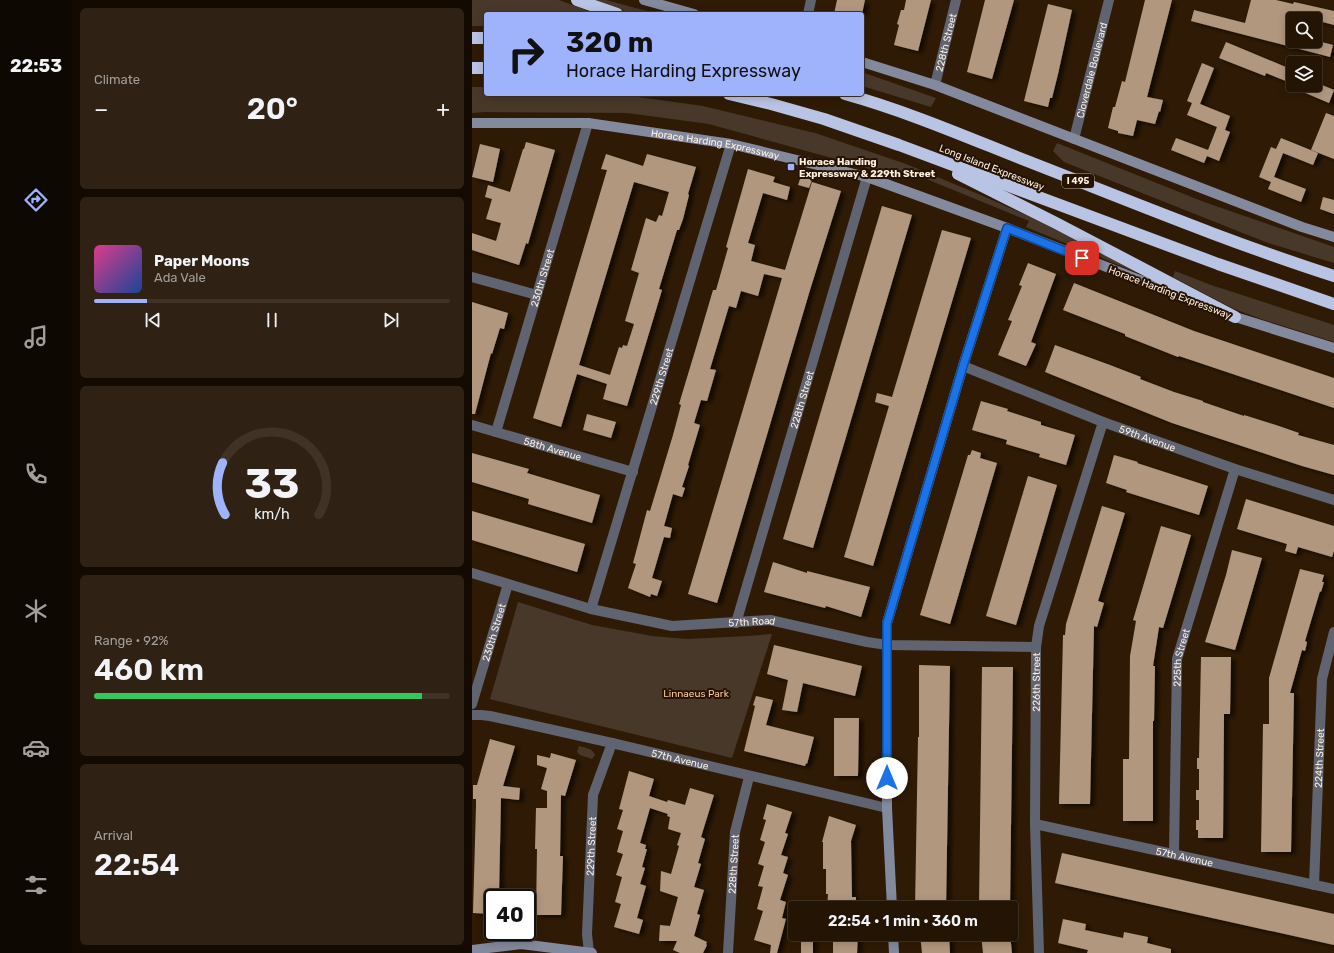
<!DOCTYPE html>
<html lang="en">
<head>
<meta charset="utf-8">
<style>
  body { margin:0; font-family:Rubik,sans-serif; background:#2f2113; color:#f1f3f6; height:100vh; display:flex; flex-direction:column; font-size:15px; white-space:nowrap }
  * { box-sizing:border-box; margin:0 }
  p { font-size:13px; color:#a39e9a }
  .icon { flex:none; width:22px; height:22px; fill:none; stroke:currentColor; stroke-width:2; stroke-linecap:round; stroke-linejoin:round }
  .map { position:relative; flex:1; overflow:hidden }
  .panel { display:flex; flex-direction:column; gap:8px; padding:8px; background:#130b02; width:400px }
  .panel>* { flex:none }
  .guide { position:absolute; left:12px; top:12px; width:380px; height:84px; border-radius:4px; box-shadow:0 2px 10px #0003,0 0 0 1px #403326; background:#9fb3fd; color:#111; overflow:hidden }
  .buttons { position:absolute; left:814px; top:12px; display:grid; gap:8px }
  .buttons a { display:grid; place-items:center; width:36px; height:36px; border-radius:4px; background:#231404; box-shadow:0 2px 10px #0003,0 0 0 1px #403326; font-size:20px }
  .speed { position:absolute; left:12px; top:889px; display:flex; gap:8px; font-size:20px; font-weight:700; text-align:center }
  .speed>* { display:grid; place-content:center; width:52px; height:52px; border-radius:50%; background:#231404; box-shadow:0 2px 10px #0003,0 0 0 1px #403326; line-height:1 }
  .speed .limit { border:2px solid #111; border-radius:6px; background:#fff; color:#111 }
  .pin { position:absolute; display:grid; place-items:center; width:34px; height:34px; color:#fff; margin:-17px; border-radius:8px; box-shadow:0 2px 6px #0006 }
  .me { position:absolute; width:44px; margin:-22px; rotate:0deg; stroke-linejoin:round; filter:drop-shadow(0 0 3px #0008) }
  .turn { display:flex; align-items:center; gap:14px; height:84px; padding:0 16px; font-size:18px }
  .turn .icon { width:52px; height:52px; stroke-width:2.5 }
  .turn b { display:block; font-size:28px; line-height:34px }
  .big { font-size:30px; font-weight:600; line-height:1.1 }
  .panel .widget { flex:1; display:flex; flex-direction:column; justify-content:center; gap:6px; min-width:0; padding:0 14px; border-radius:6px; background:#2f2113 }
  .panel .dial { align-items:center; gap:0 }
  .dial svg { height:104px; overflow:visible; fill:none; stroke:#403326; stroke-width:7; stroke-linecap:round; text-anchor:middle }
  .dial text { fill:#f1f3f6; stroke:none }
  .song { display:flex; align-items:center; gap:12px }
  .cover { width:48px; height:48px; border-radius:6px; background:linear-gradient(135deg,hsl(330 70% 55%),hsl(220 70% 35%)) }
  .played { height:4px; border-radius:2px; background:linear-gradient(90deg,#9fb3fd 15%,#403326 15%) }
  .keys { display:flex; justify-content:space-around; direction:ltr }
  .heat { display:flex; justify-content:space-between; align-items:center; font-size:22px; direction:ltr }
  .charge { height:6px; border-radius:3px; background:linear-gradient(90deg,#34c759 92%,#403326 0) }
  .trip { position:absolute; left:316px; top:901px; width:230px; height:40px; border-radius:4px; background:#231404; box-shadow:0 2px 10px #0003,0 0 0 1px #403326; font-weight:600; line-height:40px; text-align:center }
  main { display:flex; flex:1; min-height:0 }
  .tab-bar { display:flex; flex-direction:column; width:72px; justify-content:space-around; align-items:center; background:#0e0802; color:#a39e9a }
  .tab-bar .icon { width:28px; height:28px }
  .tab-bar .on { color:#9fb3fd }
  .tab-bar b { font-size:18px; color:#f1f3f6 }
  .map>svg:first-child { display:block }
</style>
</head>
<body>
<main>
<nav class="tab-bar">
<b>22:53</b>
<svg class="icon on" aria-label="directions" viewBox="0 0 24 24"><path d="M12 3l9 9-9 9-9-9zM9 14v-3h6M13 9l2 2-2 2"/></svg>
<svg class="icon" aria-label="music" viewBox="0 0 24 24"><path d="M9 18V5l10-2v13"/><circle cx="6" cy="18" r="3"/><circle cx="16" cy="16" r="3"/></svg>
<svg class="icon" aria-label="phone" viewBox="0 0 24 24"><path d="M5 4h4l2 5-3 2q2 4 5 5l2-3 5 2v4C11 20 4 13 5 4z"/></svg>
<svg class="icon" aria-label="climate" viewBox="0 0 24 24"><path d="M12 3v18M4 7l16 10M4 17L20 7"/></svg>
<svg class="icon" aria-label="car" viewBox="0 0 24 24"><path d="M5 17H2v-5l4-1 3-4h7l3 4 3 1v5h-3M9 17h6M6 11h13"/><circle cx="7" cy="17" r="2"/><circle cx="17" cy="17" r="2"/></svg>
<svg class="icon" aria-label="filters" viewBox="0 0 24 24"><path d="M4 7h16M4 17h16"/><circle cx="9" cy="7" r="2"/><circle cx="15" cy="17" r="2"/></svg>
</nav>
<section class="panel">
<div class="widget"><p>Climate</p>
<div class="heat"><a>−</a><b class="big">20°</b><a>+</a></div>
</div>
<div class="widget">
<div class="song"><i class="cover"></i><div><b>Paper Moons</b><p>Ada Vale</p></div></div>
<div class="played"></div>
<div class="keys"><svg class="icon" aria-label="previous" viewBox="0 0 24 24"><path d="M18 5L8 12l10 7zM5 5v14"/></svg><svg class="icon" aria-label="pause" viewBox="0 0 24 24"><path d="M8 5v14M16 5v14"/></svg><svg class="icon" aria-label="next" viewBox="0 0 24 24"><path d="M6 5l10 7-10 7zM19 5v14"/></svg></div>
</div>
<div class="widget dial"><svg viewBox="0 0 100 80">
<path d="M14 69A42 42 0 1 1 86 69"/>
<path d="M14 69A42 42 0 0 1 12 29" stroke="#9fb3fd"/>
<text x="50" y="56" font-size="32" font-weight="700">33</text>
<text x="50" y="72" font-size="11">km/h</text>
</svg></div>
<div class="widget"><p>Range · 92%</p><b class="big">460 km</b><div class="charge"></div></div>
<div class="widget"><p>Arrival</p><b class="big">22:54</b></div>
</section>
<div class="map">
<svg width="862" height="953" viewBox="0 0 862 953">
  <defs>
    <filter id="shadow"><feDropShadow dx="4.5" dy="2.5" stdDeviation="2" flood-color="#0009"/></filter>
  </defs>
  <rect width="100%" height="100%" fill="#2f1b05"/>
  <g fill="#483829">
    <polygon points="0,0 87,0 124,14 14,14 14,26 0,26"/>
    <polygon points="120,0 134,0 186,14 161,14"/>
    <polygon points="390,72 398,75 464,98 459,107 390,86"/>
    <polygon points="0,87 14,87 14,94 144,94 231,106 343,133 434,164 511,196 565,220 678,278 554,227 557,221 435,171 432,178 237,124 155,113 13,112 0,113"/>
    <polygon points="585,143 732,202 862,247 862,263 796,243 592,162 581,151"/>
    <polygon points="703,271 739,285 862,325 862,342 789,319 760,308 701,277"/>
    <polygon points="46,602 120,625 180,636 214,639 276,636 300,634 260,758 18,699"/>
    <path d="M107 746C114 748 120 748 123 755L120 759 108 755 105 752Z"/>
  </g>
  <g fill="#b1977e" fill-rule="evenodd" filter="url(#shadow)">
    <polygon points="365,0 393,0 390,14 362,14"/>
    <polygon points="434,0 459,0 446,51 422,45 427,25 425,24 429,10 432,10"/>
    <polygon points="513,0 542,0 520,79 495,72"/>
    <polygon points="673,0 700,0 675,97 691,100 688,112 687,111 683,124 665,120 661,136 646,133 646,131 636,128 641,107 643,107 650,81 653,82"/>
    <polygon points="779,0 804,0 821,4 822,2 862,11 862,25 843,20 843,19 821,19 821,41 846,41 861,45 858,57 719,21 722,10 773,23"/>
    <polygon points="576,4 600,10 586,74 580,98 578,98 576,107 552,101"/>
    <polygon points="754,42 821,70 821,84 794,73 793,76 747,58"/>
    <polygon points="730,63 742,68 728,104 758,116 753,130 758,132 747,161 735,156 732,163 699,150 704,138 736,150 745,127 715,115 720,103 715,101"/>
    <polygon points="843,82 862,90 857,103 831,92 834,85 843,85"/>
    <polygon points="854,113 862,116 862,159 839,150"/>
    <polygon points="809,138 846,153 841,165 811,153 802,177 834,189 829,202 796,189 799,182 787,177 799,147 804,149"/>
    <polygon points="54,142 83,150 56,244 54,243 47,265 0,250 0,233 24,241 29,223 14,219 20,199 13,197 16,185 38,192 51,149 52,149"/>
    <polygon points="8,144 28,149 21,182 0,177"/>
    <path d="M134 154 171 166 175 154 224 167 216 194 217 195 211 219 207 230H205L187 289 190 290 155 406 131 399 135 384 105 374 89 427 61 418 135 170 129 169ZM162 182 197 192 190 216 187 215 184 222 174 218 159 270 167 273 153 321 162 324 155 346 151 345 150 348 147 347 138 375 107 365Z"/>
    <polygon points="276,169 303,177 301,182 318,187 315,200 291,193 276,243 283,245 279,261 313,270 340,182 369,191 338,290 245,603 216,594 310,278 292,274 286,296 269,291 264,308 257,306 238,369 244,370 235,401 229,400 222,423 228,425 216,465 217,466 210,487 213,488 210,497 201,494 192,526 200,528 198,538 192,537 180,578 190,581 185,596 179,594 178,597 156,588 164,564 161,563 175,510 178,511 201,435 209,405 207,404 226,341 241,290 244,290 256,248 254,247"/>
    <polygon points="329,176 340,180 337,188 326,185"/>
    <polygon points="851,197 862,200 862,214 848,209"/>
    <polygon points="410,206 440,215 341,548 311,539"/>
    <polygon points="470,230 499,238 401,566 372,557 417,406 403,402 405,393 420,397"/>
    <polygon points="556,263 584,274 559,342 564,344 554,366 526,355 540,321 536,320 550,286 547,285"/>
    <polygon points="602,283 722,331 862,378 862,408 707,356 706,357 653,336 653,334 591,310"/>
    <polygon points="0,302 36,313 32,329 28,328 20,354 19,353 3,414 0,414"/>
    <polygon points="583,345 638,365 669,377 668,379 702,392 731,401 731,402 772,416 772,415 804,425 827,433 826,435 862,445 862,475 830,466 700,423 573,372"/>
    <polygon points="509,401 536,409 535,411 569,422 569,425 603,435 594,465 567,457 568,454 534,444 535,440 500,430"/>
    <polygon points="115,414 144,422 139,438 111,430"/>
    <polygon points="500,450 509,453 508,458 525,463 478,624 448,615 496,455 498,455"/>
    <polygon points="0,453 57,469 55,473 128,495 120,523 56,504 57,499 0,482"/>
    <polygon points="642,455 666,462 665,463 736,486 727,515 654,492 655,490 634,483"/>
    <polygon points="556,476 585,485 544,625 514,616"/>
    <polygon points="774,499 862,526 862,551 860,557 826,547 824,554 813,551 815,544 765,529"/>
    <polygon points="630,506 653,513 626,601 632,603 625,627 622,626 618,804 587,804 591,635 593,635 594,624"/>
    <polygon points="0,511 113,544 105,572 0,540"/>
    <polygon points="689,526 719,535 691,628 687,627 681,666 683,666 682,721 681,721 681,821 651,821 651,759 657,759 658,656 664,621 661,620"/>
    <polygon points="760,550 790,558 763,650 733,642 754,575"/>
    <polygon points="301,562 335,573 335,571 398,587 389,617 354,606 353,608 292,592"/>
    <polygon points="828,569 852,575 850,582 852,582 849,592 848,591 833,641 835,642 834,647 833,651 830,650 818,693 822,693 819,852 789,852 791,724 797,724 797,678"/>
    <polygon points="302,645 390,666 383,696 331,683 325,712 310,710 316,680 295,674"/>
    <polygon points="729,657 759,657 758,714 752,714 751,838 726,838 726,830 724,830 724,820 727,820 727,800 724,800 724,790 727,790 727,769 725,769 725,758 727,758"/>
    <polygon points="447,665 478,666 474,908 443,908 446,737 447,737"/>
    <polygon points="510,667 541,667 538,908 507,908"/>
    <polygon points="284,696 301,700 294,725 342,737 335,764 334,763 333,766 272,751 283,706 281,705"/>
    <polygon points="362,718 387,718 386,776 362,776"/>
    <polygon points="18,739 43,746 31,786 48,788 47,800 29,798 27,894 21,894 21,914 1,913 4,806 4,799 1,799 1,785 5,785"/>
    <polygon points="79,753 104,760 93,796 89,795 88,856 91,856 89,915 64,915 65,849 63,849 64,808 75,808 75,791 69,789 75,768 65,765 65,755 78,758"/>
    <polygon points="157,771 182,779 177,796 195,802 196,800 213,805 218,788 242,795 229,837 233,839 226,863 229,864 222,887 232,890 225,914 228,915 222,936 235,942 234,944 235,945 231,953 208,953 201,950 205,941 187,941 188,925 198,926 206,897 188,891 189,871 199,874 207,846 205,845 209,833 196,829 198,817 195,816 196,814 178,808 168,843 174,845 173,849 175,849 170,867 173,868 168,884 174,886 165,918 171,920 167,934 142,927 149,904 143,902 150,877 144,875 151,854 145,852 151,831 145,829 151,810 147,809"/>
    <polygon points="295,804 320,812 313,833 316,834 309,855 316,857 311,873 316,875 308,900 314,902 310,918 314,919 305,953 298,953 299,945 282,940 291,911 285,909 291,887 286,886 292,866 286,864 293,842 288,840 294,820 291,819"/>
    <polygon points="357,816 384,825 379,841 380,897 384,897 384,908 355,908 356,894 354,894 354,869 351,869 351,842 350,842"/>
    <polygon points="590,853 862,914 862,945 583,883"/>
    <polygon points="591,919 614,924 613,930 651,938 652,932 676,937 675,943 699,949 699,953 615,953 616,950 586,943"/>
    <polygon points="361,934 386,934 385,953 361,953"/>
    <polygon points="448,934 477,934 478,953 450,953"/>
    <polygon points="509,934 538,934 540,953 511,953"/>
    <rect x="329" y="936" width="12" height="17"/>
  </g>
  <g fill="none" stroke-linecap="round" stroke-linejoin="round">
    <g stroke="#606470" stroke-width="10">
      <polyline points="336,14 339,0"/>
      <path id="s1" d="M463 85 484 0"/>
      <path id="s2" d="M602 139 637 0"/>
      <polyline points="0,277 65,295"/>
      <path id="s3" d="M491 366 631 422 763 469 862 500"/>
      <path id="s4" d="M0 425 161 472"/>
      <path id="s5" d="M24 432 116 123"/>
      <path id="s6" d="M0 573 119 609 200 626 298 620 395 642 415 645 564 647"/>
      <path id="s7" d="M119 609 259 144"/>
      <path id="s8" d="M264 623 395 177"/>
      <path id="s9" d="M0 704 36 584"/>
      <path id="s10" d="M0 715H9L18 716 140 743 415 808"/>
      <path id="s11" d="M563 824 862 889"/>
      <path id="s12" d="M702 854 705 659 763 469"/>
      <path id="s13" d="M842 885 850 679 862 632"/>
      <path id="s14" d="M117 953 115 934 121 795 140 743"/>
      <path id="s15" d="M256 953 263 832 277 777"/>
      <path id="s16" d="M567 953 563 824 564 647 567 626 631 422"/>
    </g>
    <g stroke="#848a9e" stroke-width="10">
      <polyline points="172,0 222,14"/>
      <polyline points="390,62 463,85 830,227 862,237"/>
      <path id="s17" d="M0 123H116L259 144 395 177 535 228 729 304"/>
      <polyline points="757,315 862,348"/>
      <polyline points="420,908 415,808 415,623 491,366 535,228"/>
      <polyline points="421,934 422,953"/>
      <polyline points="0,950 49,944 120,953"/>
    </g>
    <g stroke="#b9c3e3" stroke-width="12">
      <polyline points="105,0 145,14"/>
      <polyline points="0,38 14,38"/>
      <polyline points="0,68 14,68"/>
      <polyline points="257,94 299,104 352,119 427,145 746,264 862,304"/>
      <path d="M373 94C434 111 492 136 550 159 653 199 756 242 862 276"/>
      <polyline points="486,174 584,223 763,317"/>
    </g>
  </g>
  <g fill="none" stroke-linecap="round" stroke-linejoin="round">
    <defs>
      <polyline id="route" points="415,778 415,623 491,366 535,228 610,258"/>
    </defs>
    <use href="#route" stroke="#114b97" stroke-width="10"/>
    <use href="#route" stroke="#1a73e8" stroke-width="7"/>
  </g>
  <rect fill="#9fb3fd" stroke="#251200" stroke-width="1.5" x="315" y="163" width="8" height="8" rx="2"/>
  <g text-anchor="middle" stroke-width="4" stroke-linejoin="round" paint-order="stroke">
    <rect fill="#251200" stroke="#bdad9f" stroke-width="1" x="590" y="174" width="32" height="14" rx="3"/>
    <g font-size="9" font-weight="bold" fill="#fef0e3">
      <text x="606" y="184">I 495</text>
    </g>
    <g font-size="10" fill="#fef0e3" stroke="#251200">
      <text dy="4" stroke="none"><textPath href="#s1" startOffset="44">228th Street</textPath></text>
      <text dy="4" stroke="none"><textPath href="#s2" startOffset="71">Cloverdale Boulevard</textPath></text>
      <text dy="4" stroke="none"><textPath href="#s17" startOffset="245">Horace Harding Expressway</textPath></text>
      <text transform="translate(520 167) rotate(21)" y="4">Long Island Expressway</text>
      <text dy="4" stroke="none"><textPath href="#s5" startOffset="161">230th Street</textPath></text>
      <text transform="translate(698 292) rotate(21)" y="4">Horace Harding Expressway</text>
      <text dy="4" stroke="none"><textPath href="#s7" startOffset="243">229th Street</textPath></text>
      <text dy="4" stroke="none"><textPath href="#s8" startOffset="233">228th Street</textPath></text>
      <text dy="4" stroke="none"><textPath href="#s3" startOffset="198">59th Avenue</textPath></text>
      <text dy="4" stroke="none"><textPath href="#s4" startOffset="84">58th Avenue</textPath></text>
      <text dy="4" stroke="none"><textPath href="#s6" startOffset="287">57th Road</textPath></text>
      <text dy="4" stroke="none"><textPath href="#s9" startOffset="75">230th Street</textPath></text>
      <text dy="4" stroke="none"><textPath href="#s12" startOffset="197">225th Street</textPath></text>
      <text dy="4" stroke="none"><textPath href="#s16" startOffset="271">226th Street</textPath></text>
      <text dy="4" stroke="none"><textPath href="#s13" startOffset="127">224th Street</textPath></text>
      <text dy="4" stroke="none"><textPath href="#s10" startOffset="213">57th Avenue</textPath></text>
      <text dy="4" stroke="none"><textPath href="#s14" startOffset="107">229th Street</textPath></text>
      <text dy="4" stroke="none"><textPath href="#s11" startOffset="153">57th Avenue</textPath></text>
      <text dy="4" stroke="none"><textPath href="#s15" startOffset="89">228th Street</textPath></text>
    </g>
    <g font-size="10" font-weight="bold" fill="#fef0e3" stroke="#251200" text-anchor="start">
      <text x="327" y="165">Horace Harding<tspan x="327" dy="12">Expressway &amp; 229th Street</tspan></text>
    </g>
    <g font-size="10" fill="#f6c99d" stroke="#251200">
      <text x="224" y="697">Linnaeus Park</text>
    </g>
  </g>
</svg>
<div class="buttons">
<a><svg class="icon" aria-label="search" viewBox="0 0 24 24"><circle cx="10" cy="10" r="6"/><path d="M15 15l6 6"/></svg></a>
<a><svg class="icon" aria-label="layers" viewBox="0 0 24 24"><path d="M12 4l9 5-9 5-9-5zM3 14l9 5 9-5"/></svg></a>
</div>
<div class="speed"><div class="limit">40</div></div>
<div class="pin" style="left:610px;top:258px;background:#d93025"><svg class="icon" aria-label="arrive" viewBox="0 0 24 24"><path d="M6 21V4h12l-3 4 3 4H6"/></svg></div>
<svg class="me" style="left:415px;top:778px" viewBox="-20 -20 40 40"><circle r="19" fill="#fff"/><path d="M0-13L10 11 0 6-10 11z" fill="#1a73e8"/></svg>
<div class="trip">22:54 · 1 min · 360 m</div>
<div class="guide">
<div class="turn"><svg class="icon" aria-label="right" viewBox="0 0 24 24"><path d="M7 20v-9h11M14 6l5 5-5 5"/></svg><div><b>320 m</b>Horace Harding Expressway</div></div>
</div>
</div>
</main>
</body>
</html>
